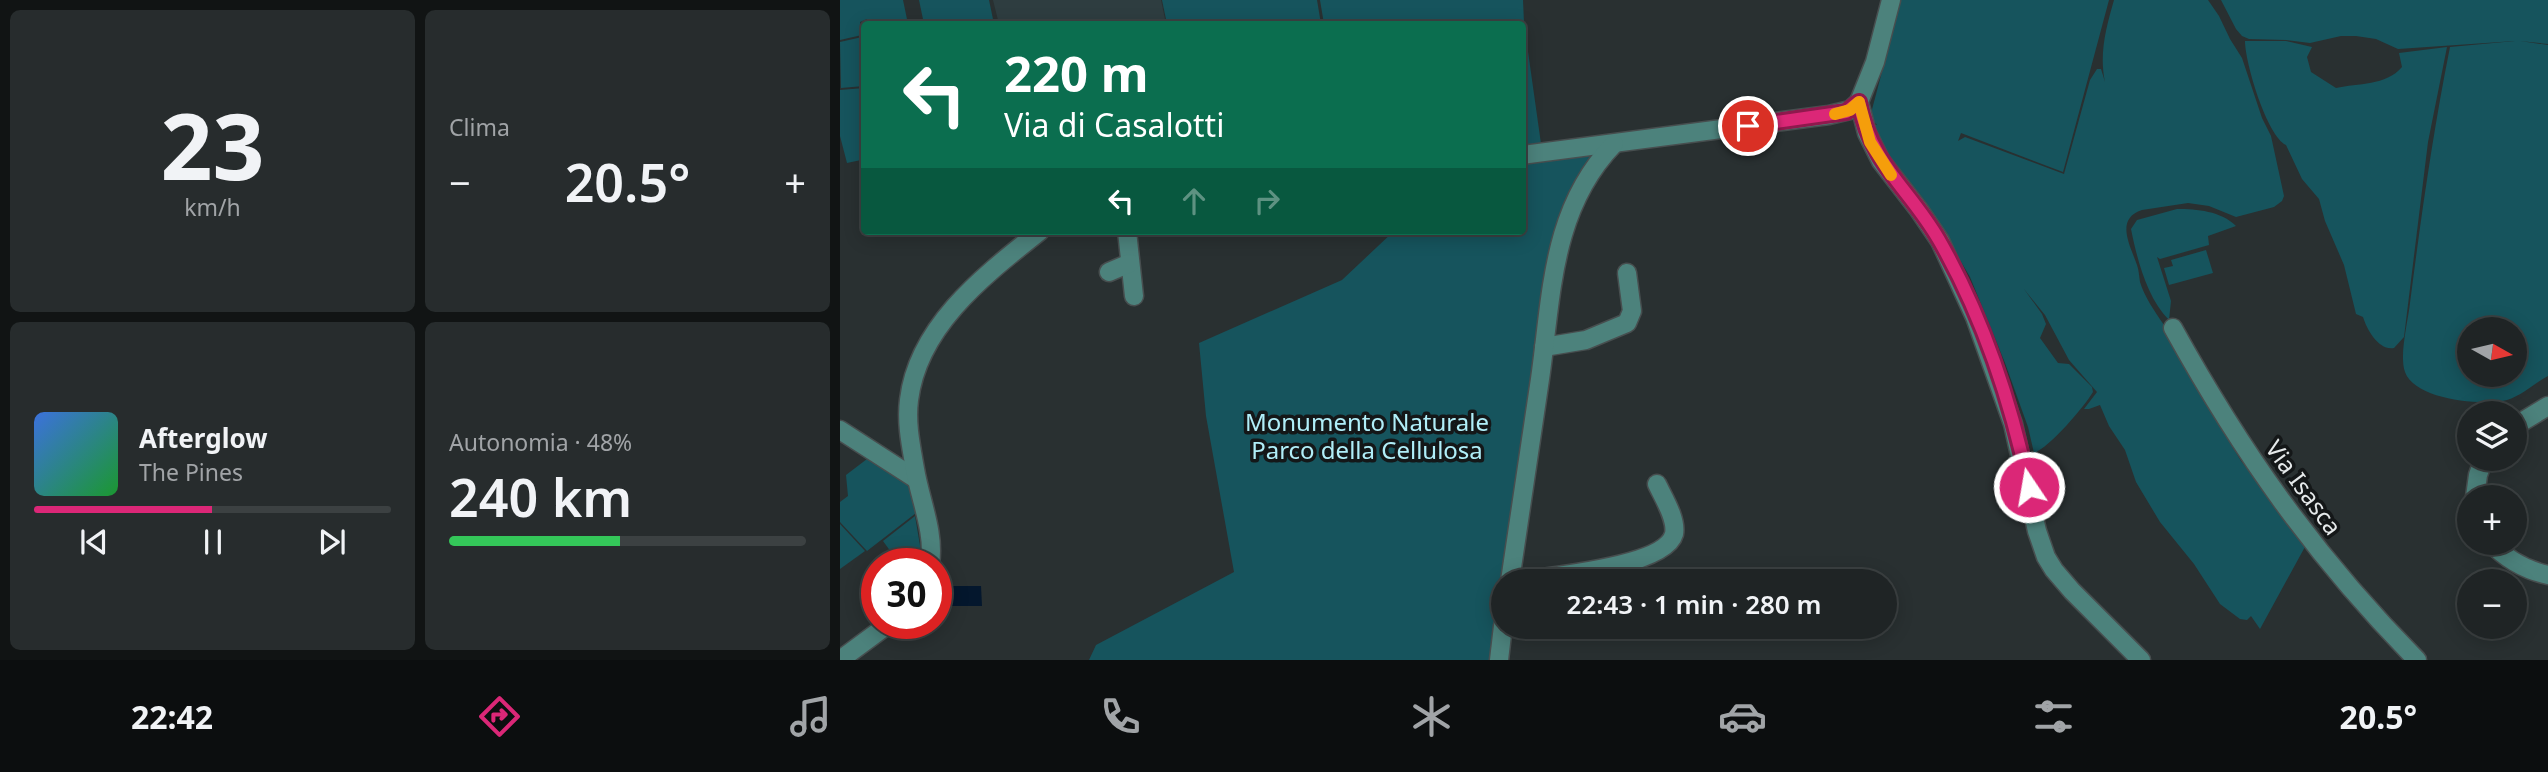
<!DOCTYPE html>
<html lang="it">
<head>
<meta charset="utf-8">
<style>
  body { margin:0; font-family:"Noto Sans",sans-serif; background:#272c2d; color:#f1f3f6; height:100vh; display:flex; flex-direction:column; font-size:26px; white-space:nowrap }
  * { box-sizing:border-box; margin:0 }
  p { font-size:23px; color:#a1a4a7 }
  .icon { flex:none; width:38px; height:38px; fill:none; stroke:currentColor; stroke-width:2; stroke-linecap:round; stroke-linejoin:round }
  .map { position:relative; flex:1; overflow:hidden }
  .panel { display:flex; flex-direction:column; gap:10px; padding:10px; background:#111414; width:840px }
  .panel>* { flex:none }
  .hud { position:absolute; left:21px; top:21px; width:665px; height:214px; border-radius:7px; box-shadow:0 4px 18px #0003,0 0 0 2px #3c4142; background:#0b6e4f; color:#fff; overflow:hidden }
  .needle { width:46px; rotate:98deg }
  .buttons { position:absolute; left:1617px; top:317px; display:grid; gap:14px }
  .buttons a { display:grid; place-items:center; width:70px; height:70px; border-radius:50%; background:#1f2425; box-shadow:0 4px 18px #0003,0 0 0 2px #3c4142; font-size:35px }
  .speed { position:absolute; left:21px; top:548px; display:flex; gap:14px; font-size:35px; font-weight:700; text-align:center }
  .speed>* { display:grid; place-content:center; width:91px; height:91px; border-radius:50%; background:#1f2425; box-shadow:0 4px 18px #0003,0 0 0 2px #3c4142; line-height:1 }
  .speed .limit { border:10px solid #d22; background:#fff; color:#111 }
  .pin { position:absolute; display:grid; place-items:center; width:60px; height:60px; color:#fff; margin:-30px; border:4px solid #fff; border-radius:50%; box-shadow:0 2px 7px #0007 }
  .me { position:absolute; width:77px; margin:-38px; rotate:348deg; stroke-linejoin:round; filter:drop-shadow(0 0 5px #0008) }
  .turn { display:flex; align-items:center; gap:24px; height:147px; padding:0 28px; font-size:32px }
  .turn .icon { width:91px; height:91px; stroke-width:2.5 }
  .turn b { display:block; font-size:49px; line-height:60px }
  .lanes { display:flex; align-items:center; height:66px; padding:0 28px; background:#0003; justify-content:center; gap:35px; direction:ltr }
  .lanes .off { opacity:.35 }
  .big { font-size:52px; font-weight:600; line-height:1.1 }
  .panel .widget { flex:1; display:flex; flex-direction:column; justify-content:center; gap:10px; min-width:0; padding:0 24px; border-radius:10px; background:#272c2d }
  .panel .dial { align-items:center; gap:0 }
  .dial b { font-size:91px; line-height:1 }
  .song { display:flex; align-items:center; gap:21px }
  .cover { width:84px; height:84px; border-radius:10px; background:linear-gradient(135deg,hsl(220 70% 55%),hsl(130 70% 35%)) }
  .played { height:7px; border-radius:4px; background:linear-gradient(90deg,#db2777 50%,#3c4142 50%) }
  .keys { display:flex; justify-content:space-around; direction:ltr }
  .heat { display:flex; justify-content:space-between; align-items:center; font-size:38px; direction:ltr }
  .charge { height:10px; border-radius:5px; background:linear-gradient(90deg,#34c759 48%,#3c4142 0) }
  .panel .tiles { flex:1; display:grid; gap:10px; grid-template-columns:repeat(2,1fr) }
  .trip { position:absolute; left:651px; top:569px; width:406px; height:70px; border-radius:35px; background:#1f2425; box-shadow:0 4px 18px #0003,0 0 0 2px #3c4142; font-weight:600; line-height:70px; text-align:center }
  .tabs { display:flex; height:112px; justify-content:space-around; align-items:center; background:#0c0e0f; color:#a1a4a7 }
  .tabs .icon { width:49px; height:49px }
  .tabs .current { color:#db2777 }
  .tabs b { font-size:32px; color:#f1f3f6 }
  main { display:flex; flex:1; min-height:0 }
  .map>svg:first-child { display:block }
</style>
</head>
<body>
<main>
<section class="panel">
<div class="tiles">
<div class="widget dial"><b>23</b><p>km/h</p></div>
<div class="widget"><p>Clima</p>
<div class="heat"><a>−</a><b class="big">20.5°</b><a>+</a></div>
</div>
<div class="widget">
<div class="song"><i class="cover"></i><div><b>Afterglow</b><p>The Pines</p></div></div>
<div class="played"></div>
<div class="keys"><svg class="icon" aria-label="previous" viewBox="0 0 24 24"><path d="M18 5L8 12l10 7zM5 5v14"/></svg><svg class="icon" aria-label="pause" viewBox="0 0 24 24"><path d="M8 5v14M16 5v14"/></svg><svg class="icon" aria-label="next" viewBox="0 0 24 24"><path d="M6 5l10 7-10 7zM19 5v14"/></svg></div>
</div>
<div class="widget"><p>Autonomia · 48%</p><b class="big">240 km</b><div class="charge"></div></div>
</div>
</section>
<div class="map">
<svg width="1708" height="660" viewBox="0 0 1708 660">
  <rect width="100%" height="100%" fill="#293031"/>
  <polygon fill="#2e3d40" points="153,0 321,0 326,24 159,24"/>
  <g fill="#16545d" fill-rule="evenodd">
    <polygon points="0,0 63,0 68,24 28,24 27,19 20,22 22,35 0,40"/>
    <polygon points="79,0 149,0 154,24 84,24"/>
    <polygon points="322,0 477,0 481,24 327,24"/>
    <polygon points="480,0 683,0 684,23 703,158 749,153 752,162 736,187 691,398 674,491 650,660 249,660 256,645 394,572 366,416 359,343 502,280 554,231 682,231 682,24 484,24"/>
    <path d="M1061 0H1269L1223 172 1121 133 1118 141 1125 137 1224 174 1250 80 1257 69H1261L1265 82C1259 54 1266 28 1274 0H1368L1379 16 1390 39 1402 58 1422 118 1431 136 1444 196 1442 201 1434 207 1396 217 1369 206 1348 203 1302 210C1274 219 1291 247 1297 265 1299 271 1299 276 1300 282 1304 296 1315 312 1324 325L1325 332 1343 365 1401 461 1466 545 1420 629 1411 616 1407 620 1400 619 1380 604 1354 564 1320 522 1296 482 1285 450 1269 426 1260 405 1249 409H1244L1257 392 1229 360 1205 315 1184 289 1202 314 1206 324 1200 338 1218 363 1229 364 1252 387 1253 392C1244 407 1210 447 1194 453L1188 427 1165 363 1130 277 1085 201 1038 141 1033 125H1037L1030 117Z"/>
    <path d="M1381 0H1708V44L1680 41 1708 45V376C1695 383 1681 396 1667 400 1642 406 1575 400 1565 372 1559 355 1568 322 1570 303 1581 217 1593 132 1610 47L1675 41 1558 49 1536 39 1516 36H1501L1470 43 1446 40 1409 39 1402 36 1396 29ZM1629 329H1675V374H1629Z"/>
    <polygon points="22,37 24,86 1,88 0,42"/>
    <path d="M1405 41H1446L1472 47 1467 57 1471 72 1496 88C1518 83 1546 86 1562 67L1559 53 1607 47 1588 142 1564 337 1554 348C1539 351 1527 330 1523 317L1516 314 1504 265 1485 221 1479 199 1462 179 1446 145C1427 136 1405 63 1405 41Z"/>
    <polygon points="24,88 24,169 21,160 7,163 0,136 0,90"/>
    <path d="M1337 209C1357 209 1381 211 1396 226L1368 236 1369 245 1320 259 1317 257 1331 301 1329 320C1307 298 1297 259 1291 229L1297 220Z"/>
    <polygon points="1366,250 1373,273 1329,285 1324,268 1333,266 1331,260"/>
    <polygon points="27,459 70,485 76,513 27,551 0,522 0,502 8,496 6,475"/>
    <polygon points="75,516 83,563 59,563 43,541"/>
    <polygon points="0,524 25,551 0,569"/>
  </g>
  <polygon fill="#04172d" points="105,586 141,586 142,606 105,606"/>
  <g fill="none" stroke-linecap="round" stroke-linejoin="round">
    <defs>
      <g id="minor">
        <polyline points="1051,0 1035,62 1019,102 1027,133 1041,161 1079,210 1100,241 1135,317 1173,424 1197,531 1206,557 1214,570 1232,591 1301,660"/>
        <polyline points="682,155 989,115 1010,110 1019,102"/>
        <polyline points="287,231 294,296"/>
        <polyline points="269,272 290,263"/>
        <path d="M1333 328C1402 453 1476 558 1577 660"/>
        <polyline points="704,347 746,340 787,323 792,311 787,273"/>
        <polyline points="1675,426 1708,406"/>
        <polyline points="0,430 76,479"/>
        <polyline points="1635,497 1638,475 1644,458"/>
        <path d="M1650 542C1667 560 1685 570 1708 575"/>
        <path d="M90 564C95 532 80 500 75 469 71 446 66 423 69 400 78 325 146 274 200 231"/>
        <path d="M670 581C680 514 690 446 700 379 712 295 711 209 774 144"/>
        <path d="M677 581C706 577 825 567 834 534 837 519 823 497 817 484"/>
        <polyline points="0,660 50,623"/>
        <polyline points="659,660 663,626"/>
      </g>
    </defs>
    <use href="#minor" stroke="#474e4f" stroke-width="21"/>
    <use href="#minor" stroke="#4c827c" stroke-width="18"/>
  </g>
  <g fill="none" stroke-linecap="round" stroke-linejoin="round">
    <defs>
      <path id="route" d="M908 126 1006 112 1019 102C1031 165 1069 188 1099 240 1142 315 1171 402 1189 487"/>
    </defs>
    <use href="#route" stroke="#8e194d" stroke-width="18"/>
    <use href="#route" stroke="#db2777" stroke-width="12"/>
    <polyline stroke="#f59e0b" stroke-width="12" points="995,114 1010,110 1019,102 1030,142 1051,175"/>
  </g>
  <g text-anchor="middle" stroke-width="7" stroke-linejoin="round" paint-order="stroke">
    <g font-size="24" fill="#b0eef8" stroke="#141718">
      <text x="527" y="431">Monumento Naturale<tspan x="527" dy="28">Parco della Cellulosa</tspan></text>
    </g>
    <g font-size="24" fill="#e6eaeb" stroke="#141718">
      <text transform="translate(1463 488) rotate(54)" y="8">Via Isasca</text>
    </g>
  </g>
</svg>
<div class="buttons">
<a><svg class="needle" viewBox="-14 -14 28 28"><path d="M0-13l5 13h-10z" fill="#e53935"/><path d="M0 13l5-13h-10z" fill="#a1a4a7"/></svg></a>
<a><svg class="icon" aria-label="layers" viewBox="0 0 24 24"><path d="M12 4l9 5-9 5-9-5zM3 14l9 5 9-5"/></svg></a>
<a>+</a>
<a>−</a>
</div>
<div class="speed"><div class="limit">30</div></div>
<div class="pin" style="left:908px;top:126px;background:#d93025"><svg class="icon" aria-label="arrive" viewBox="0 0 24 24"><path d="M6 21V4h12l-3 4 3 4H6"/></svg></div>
<svg class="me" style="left:1189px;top:487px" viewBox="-20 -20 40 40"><circle r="17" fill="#db2777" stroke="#fff" stroke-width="3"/><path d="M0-11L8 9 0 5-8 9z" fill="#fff"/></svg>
<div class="trip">22:43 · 1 min · 280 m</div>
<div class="hud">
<div class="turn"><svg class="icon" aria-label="left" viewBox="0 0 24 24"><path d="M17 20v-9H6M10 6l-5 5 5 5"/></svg><div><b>220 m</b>Via di Casalotti</div></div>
<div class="lanes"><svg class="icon" aria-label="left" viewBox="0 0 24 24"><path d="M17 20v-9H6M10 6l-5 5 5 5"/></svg><svg class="icon off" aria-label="ahead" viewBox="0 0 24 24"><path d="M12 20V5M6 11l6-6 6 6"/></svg><svg class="icon off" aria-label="right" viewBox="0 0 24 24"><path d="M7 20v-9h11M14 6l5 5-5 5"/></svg></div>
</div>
</div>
</main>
<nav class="tabs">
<b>22:42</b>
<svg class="icon current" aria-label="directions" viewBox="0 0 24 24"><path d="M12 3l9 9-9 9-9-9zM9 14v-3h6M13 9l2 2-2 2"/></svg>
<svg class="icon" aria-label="music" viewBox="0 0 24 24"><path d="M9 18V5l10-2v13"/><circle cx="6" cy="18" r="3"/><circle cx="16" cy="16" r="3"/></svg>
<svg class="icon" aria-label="phone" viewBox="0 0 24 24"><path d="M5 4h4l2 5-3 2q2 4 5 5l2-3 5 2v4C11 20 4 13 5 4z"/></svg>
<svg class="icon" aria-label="climate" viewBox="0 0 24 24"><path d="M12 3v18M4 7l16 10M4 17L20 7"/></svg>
<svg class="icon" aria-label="car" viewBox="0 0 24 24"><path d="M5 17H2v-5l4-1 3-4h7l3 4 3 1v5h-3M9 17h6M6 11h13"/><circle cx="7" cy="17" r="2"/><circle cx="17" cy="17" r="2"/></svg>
<svg class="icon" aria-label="filters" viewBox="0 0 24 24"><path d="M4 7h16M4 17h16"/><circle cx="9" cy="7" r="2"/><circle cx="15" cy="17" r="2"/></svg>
<b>20.5°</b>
</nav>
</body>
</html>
